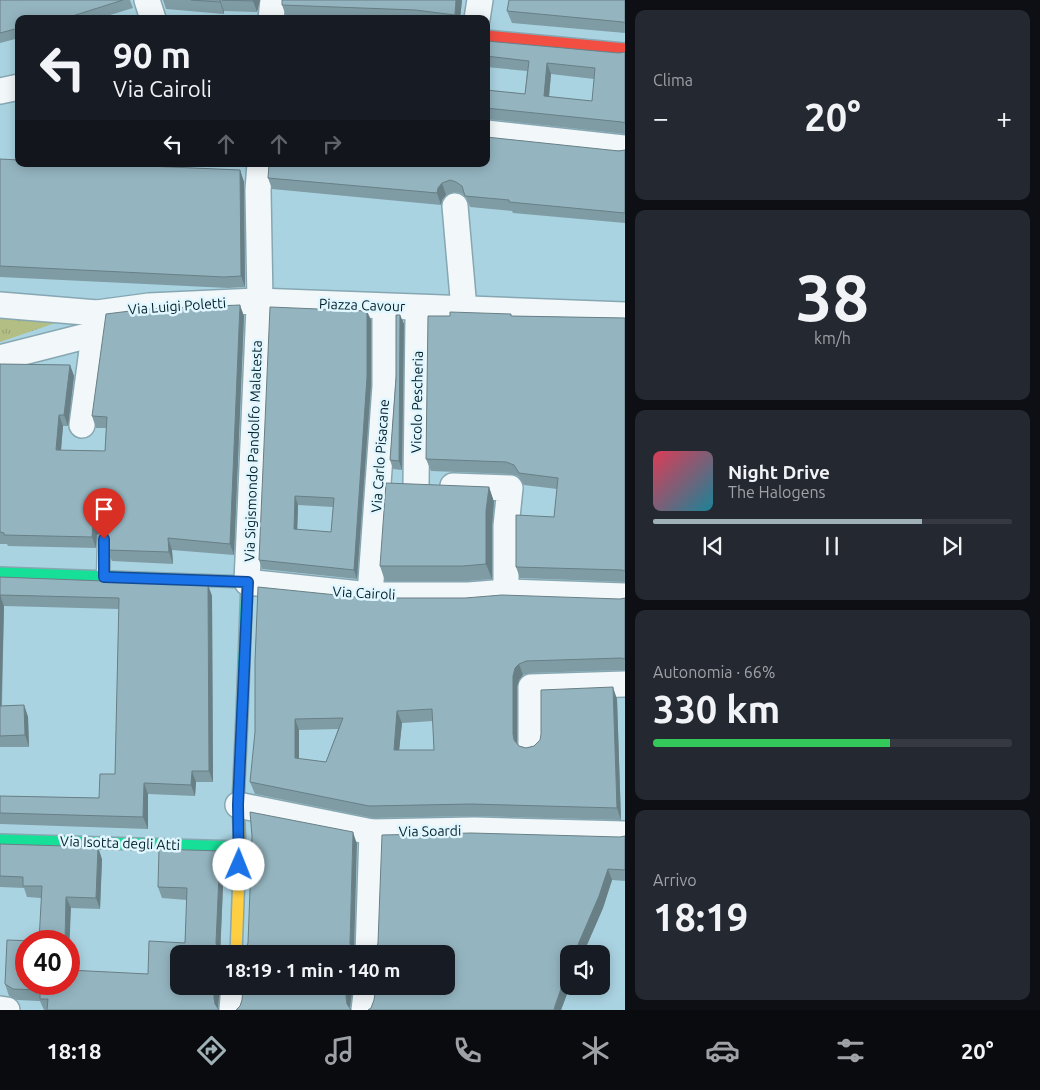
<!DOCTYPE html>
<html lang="it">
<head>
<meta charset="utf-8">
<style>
  body { margin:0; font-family:Ubuntu,sans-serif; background:#242831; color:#f1f3f6; height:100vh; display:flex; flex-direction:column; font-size:19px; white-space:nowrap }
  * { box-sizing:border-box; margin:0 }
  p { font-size:16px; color:#9ea1a6 }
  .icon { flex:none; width:28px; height:28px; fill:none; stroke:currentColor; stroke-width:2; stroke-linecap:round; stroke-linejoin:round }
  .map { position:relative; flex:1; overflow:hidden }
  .panel { display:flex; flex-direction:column; gap:10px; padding:10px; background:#0d0f14; width:415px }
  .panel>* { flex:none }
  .hud { position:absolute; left:15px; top:15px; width:475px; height:152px; border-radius:10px; box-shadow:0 2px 12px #0003; background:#171b24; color:#f1f3f6; overflow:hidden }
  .controls { position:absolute; left:560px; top:945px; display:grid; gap:10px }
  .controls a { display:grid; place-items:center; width:50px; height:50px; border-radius:10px; background:#171b24; box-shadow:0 2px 12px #0003; font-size:25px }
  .speed { position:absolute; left:15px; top:930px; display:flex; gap:10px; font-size:25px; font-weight:700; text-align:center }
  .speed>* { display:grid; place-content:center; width:65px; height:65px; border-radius:50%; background:#171b24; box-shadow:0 2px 12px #0003; line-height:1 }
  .speed .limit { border:8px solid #d22; background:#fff; color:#111 }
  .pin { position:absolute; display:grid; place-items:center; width:42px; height:42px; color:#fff; margin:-51px -21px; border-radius:50% 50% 50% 0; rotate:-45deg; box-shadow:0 0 5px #0007 }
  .pin .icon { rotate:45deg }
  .me { position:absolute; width:55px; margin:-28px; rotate:1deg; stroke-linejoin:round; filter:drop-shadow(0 0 4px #0008) }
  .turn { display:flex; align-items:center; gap:18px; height:105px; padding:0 15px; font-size:22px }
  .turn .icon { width:65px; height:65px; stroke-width:2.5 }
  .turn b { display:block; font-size:35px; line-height:42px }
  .lanes { display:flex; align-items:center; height:48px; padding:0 15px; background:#0003; justify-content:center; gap:25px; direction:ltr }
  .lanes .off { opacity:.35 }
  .big { font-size:38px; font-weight:600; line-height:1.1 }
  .panel .tile { flex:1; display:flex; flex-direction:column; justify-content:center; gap:8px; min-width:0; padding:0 18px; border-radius:10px; background:#242831 }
  .panel .dial { align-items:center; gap:0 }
  .dial b { font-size:65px; line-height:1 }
  .song { display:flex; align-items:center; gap:15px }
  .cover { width:60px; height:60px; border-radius:8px; background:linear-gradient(135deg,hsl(350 70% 55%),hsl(190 70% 35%)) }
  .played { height:5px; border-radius:2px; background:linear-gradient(90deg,#9fb0b7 75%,#363941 75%) }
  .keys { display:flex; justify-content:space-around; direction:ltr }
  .heat { display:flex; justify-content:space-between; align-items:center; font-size:28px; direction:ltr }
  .charge { height:8px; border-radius:4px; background:linear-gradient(90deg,#34c759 66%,#363941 0) }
  .trip { position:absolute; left:170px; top:945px; width:285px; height:50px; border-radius:10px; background:#171b24; box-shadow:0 2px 12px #0003; font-weight:600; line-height:50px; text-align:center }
  .dock { display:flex; height:80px; justify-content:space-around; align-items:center; background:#090b0e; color:#9ea1a6 }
  .dock .icon { width:35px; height:35px }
  .dock .selected { color:#9fb0b7 }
  .dock b { font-size:22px; color:#f1f3f6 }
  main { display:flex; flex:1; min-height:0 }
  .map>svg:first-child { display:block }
</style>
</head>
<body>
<main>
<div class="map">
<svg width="625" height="1010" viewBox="0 0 625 1010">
  <defs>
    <pattern id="grass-tufts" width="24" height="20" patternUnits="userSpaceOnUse" patternTransform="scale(1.25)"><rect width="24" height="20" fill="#b3be85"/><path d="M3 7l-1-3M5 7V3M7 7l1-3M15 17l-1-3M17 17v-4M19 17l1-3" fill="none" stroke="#98a373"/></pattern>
  </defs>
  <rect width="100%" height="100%" fill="#aad3e1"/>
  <polygon fill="url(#grass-tufts)" points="0,317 70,318 0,342"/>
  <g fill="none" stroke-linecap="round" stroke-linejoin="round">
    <defs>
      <polyline id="lane" points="103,577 104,539"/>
      <g id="street">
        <polyline points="147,0 153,19"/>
        <polyline points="271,19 273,0"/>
        <polyline points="477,19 480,0"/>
        <polyline points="0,91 19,87"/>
        <polyline points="486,133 625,148"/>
        <polyline points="260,164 258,190 260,302"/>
        <polyline points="455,206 464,309"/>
        <polyline points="0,305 97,313 149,306 257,301 625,315"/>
        <polyline points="259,307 247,582 370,595 469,595 506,592 625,596"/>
        <polyline points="0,358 94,334"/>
        <polyline points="82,425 97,313"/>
        <polyline points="416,485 418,319"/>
        <polyline points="453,486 510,488 506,526 506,592"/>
        <polyline points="370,595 385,386 385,317"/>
        <polyline points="531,745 531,687 625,684"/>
        <polyline points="238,805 372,832 475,830 625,834"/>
        <polyline points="368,954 372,832"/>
        <polyline points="0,1009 7,1010"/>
        <polyline points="232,1010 234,986"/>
        <polyline points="364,1010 367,986"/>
      </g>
      <g id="fast">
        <polyline points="0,573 247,582 242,715"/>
        <polyline points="0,840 240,847"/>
      </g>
      <polyline id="slow" points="236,954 240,847 238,805 242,715"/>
      <polyline id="jam" points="486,36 625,49"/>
    </defs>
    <use href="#lane" stroke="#86a7b2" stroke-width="15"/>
    <use href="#street" stroke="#86a7b2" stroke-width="28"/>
    <use href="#fast" stroke="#86a7b2" stroke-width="14"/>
    <use href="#slow" stroke="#86a7b2" stroke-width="14"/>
    <use href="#jam" stroke="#86a7b2" stroke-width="14"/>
    <use href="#lane" stroke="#f2f8fa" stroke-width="12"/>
    <use href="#street" stroke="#f2f8fa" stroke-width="25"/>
    <use href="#fast" stroke="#16e098" stroke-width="11"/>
    <use href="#slow" stroke="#ffcf43" stroke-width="11"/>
    <use href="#jam" stroke="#f24e42" stroke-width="11"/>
  </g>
  <g fill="#7f9ca5" fill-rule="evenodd">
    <polygon points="0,0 130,0 133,8 97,19 19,19 19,38 0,43"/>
    <polygon points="163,0 260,0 257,12 224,11 224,14 166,9"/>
    <polygon points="462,0 460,19 355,19 286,16 282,5"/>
    <polygon points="625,0 625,33 512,23 507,11"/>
    <path d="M486 41 619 53 625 52V134L486 119V90L525 94 527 71 486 67ZM551 74 594 79 592 101 549 97Z"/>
    <polygon points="625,150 625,223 513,213 512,211 470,207 466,197 461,193 454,192 446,195 442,200 441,205 272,189 268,178"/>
    <polygon points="0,159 240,170 244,182 245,287 228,288 0,277"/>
    <polygon points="511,314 511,316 625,318 625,582 520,578 516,567 554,517 557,489 524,485 518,476 511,474 431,471 426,459 450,316"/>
    <polygon points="400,315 404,324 402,470 393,469 390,460"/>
    <polygon points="244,316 234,555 172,550 173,564 112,561 107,550 108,532 105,531 101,532 97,535 96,548 8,546 7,544 0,544 0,364 70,365 74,376 68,426 63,426 61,450 105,451 106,428 96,428 92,416"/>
    <path d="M371 320V385L357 579 262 569 259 560ZM298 505 333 507 331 532 297 530Z"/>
    <polygon points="489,487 494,502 492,526 492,579 468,581 385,581 380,566"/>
    <polygon points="0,577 208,585 212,596 213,782 196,782 195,796 148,794 148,829 0,824 0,796 99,798 115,774 119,609 4,606 2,706 24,705 28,717 29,747 0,747"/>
    <path d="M366 598 620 599 625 598V670L530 673 523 675 519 680 517 687V743L519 746 526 748 534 746 617 699 621 820 475 816 373 818 255 794 250 782ZM433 721 434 750H399L402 723ZM338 729 326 762 299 759V730Z"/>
    <polygon points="625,836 625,881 612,880 603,908 569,986 570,986 561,1010 368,1010 620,837"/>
    <polygon points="0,844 102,859 100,909 71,908 41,898 27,897 24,888 0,887"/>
    <polygon points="224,862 218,1008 219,1010 44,1010 40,1001 17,1000 9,996 5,984 26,984 148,974 185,943 187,900 162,898 158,887"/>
  </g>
  <g fill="#687f86">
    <polygon points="220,0 224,11 224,14 220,2"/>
    <polygon points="253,0 260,0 257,12 253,1"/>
    <polygon points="456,0 462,0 460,19 456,19 455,15"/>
    <polygon points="547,63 551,74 548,107 544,96"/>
    <polygon points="240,170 244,182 245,287 241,276"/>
    <polygon points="442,183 446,195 442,200 441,205 437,193 438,188"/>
    <polygon points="240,305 244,316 234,555 230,544"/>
    <polygon points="367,311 371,320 371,385 357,579 354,570"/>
    <polygon points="400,315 404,324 402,470 399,461"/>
    <polygon points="70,365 74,376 68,426 64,415"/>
    <polygon points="59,415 63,426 60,461 56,450"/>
    <polygon points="489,487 494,502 492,526 492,579 486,564 486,511"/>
    <polygon points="295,496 298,505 297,538 294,529"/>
    <polygon points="96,520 101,532 97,535 96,548 92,537 93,524"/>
    <polygon points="168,538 172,550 173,564 169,552"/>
    <polygon points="208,585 212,596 213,782 209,771"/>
    <polygon points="0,595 4,606 1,717 0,714"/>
    <polygon points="519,664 523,675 519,680 517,687 517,745 518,752 513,734 513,676 515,668"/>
    <polygon points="613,687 617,699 621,820 617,808"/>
    <polygon points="24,705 28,717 29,747 25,735"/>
    <polygon points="397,711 402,723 398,761 394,750"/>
    <polygon points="295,719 299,730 299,770 295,758"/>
    <polygon points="192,771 196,782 195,796 191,785"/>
    <polygon points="144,783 148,794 148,829 143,817"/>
    <polygon points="353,832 357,844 354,954 353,954 350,943"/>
    <polygon points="98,847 102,859 100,909 96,898"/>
    <polygon points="220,851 224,862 220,954 216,943"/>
    <polygon points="608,869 612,880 603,908 583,954 574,954"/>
    <polygon points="66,897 71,908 69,954 69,941 65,941"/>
    <polygon points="569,966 569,986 570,986 561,1010 554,1010 555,1006"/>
    <polygon points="214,986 220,986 218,1009 215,1004 214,998"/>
    <polygon points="347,986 353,986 350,1008 347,1004 346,997"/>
  </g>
  <g fill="#94b5c0" stroke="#687f86" fill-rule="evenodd">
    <polygon points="0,0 123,0 63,19 61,19 61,16 52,19 19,19 19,28 0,33"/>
    <polygon points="191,0 220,0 220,2"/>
    <polygon points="222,0 253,0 253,1"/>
    <polygon points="282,0 456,0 455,15 415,10 282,5"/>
    <polygon points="509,0 625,0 625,23 623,22 507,11"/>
    <path d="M486 41 619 53 625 52V123L622 122 486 108V90L525 94 529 61 486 56ZM547 63 595 68 592 101 544 96Z"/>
    <polygon points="486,137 619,151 625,150 625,213 509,202 509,200 465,196 462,186 456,182 450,180 442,183 438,188 437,193 268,178 269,164 486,164"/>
    <polygon points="0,159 19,160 19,164 100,164 240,170 241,276 224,277 0,266"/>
    <polygon points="240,305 230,544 168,538 169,552 107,550 108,527 105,521 101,520 96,520 93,524 92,537 4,535 4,533 0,532 0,364 70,365 64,415 59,415 56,450 105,451 107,417 92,416 106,314 146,309"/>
    <path d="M270 307 367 311V377L354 570 259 560ZM295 496 334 498 331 532 294 529Z"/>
    <polygon points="450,312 511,314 511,316 625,318 625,571 622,570 516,567 516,515 554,517 558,478 519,473 514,465 506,462 426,459 428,316 450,316"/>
    <polygon points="396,315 400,315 399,461 390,460 396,378"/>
    <polygon points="386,483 489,487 486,511 486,564 463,566 380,566"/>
    <polygon points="0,577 208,585 209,771 192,771 191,785 144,783 143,817 0,813 0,796 99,798 100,774 115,774 119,598 0,595 0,607"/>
    <path d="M258 587 366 598H465L502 595 620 599 625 598V659L621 658 526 661 519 664 515 668 513 676V734L514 740 519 746 526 748 534 746 540 740 541 734V690L613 687 617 808 471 804 369 806 250 782 255 732V661ZM432 709 434 750H394L397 711ZM343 718 326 762 295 758V719Z"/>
    <polygon points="24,705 25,735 0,736 0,706"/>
    <polygon points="250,812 353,832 350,943 351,949 355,954 242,954 245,951 248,943 252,836"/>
    <polygon points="471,833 620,837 625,836 625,870 608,869 599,896 574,954 569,954 569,966 555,1006 554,1010 368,1010 371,1008 374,1000 376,986 446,986 446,954 372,954 376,950 378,943 382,835"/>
    <polygon points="0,844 98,847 96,898 66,897 65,941 39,941 42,886 23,886 23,877 0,876"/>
    <polygon points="159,849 220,851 216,943 218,950 222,954 179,954 179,986 214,986 214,998 215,1004 219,1010 47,1010 48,999 40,999 40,990 13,989 5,984 7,940 35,941 26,941 26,984 69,984 69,970 148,974 149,941 185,943 187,888 158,887"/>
    <polygon points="243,986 347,986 346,997 347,1004 351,1010 236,1010 240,1006 242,1000"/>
  </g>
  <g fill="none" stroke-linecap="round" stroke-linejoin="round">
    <defs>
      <polyline id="route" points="104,539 104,577 248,582 238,805 239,865"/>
    </defs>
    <use href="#route" stroke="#114b97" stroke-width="12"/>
    <use href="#route" stroke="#1a73e8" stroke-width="9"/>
  </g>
  <g text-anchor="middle" stroke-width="5" stroke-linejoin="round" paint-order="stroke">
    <g font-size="14" fill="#002029" stroke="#e1f6fe">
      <text transform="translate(362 305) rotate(2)" y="5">Piazza Cavour</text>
      <text transform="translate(177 306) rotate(-4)" y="5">Via Luigi Poletti</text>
      <text transform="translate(417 402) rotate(-89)" y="5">Vicolo Pescheria</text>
      <text transform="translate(253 451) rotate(-88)" y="5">Via Sigismondo Pandolfo Malatesta</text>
      <text transform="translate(380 456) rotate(-86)" y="5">Via Carlo Pisacane</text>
      <text transform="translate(364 593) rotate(3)" y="5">Via Cairoli</text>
      <text transform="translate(430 831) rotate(-1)" y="5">Via Soardi</text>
      <text transform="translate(120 843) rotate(2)" y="5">Via Isotta degli Atti</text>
    </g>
  </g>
</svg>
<div class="controls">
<a><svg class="icon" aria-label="sound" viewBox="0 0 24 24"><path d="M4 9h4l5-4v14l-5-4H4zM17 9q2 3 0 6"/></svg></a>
</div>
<div class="speed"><div class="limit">40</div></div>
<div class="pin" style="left:104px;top:539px;background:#d93025"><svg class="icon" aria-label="arrive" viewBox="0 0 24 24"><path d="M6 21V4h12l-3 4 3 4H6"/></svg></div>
<svg class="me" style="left:239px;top:865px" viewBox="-20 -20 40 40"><circle r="19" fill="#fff"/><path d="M0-13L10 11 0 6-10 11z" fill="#1a73e8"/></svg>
<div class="trip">18:19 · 1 min · 140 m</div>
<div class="hud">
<div class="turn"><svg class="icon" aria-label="left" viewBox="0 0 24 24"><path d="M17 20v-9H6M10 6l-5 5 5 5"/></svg><div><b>90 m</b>Via Cairoli</div></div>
<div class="lanes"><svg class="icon" aria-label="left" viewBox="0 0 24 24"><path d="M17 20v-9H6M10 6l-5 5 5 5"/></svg><svg class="icon off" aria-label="ahead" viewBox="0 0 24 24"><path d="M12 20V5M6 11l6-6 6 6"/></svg><svg class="icon off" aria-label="ahead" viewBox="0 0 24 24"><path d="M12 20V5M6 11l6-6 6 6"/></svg><svg class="icon off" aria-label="right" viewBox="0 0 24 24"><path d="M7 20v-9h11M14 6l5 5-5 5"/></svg></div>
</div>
</div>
<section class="panel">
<div class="tile"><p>Clima</p>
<div class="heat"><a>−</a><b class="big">20°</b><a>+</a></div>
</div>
<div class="tile dial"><b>38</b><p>km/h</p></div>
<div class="tile">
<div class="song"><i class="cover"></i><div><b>Night Drive</b><p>The Halogens</p></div></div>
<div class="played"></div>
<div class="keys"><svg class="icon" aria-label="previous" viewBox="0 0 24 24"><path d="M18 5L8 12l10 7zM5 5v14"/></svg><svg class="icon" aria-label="pause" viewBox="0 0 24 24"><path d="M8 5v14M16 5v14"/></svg><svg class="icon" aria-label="next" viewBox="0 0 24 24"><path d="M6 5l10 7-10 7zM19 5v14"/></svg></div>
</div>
<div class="tile"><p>Autonomia · 66%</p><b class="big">330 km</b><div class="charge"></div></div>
<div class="tile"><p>Arrivo</p><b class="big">18:19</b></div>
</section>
</main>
<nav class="dock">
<b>18:18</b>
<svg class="icon selected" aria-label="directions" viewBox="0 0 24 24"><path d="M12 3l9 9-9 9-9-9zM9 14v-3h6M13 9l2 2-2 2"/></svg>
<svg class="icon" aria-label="music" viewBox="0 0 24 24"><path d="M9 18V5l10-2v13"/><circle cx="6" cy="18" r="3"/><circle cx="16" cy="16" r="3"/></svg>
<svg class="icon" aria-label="phone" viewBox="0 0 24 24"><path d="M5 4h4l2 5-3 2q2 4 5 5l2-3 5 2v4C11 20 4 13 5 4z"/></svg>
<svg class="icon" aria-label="climate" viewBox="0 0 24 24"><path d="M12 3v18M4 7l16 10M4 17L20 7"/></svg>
<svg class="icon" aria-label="car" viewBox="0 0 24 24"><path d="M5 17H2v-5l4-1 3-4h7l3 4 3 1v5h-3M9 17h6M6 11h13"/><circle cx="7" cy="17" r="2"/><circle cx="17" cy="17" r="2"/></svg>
<svg class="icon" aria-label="filters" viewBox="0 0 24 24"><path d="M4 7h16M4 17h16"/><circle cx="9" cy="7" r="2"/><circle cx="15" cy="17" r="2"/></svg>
<b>20°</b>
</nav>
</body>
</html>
